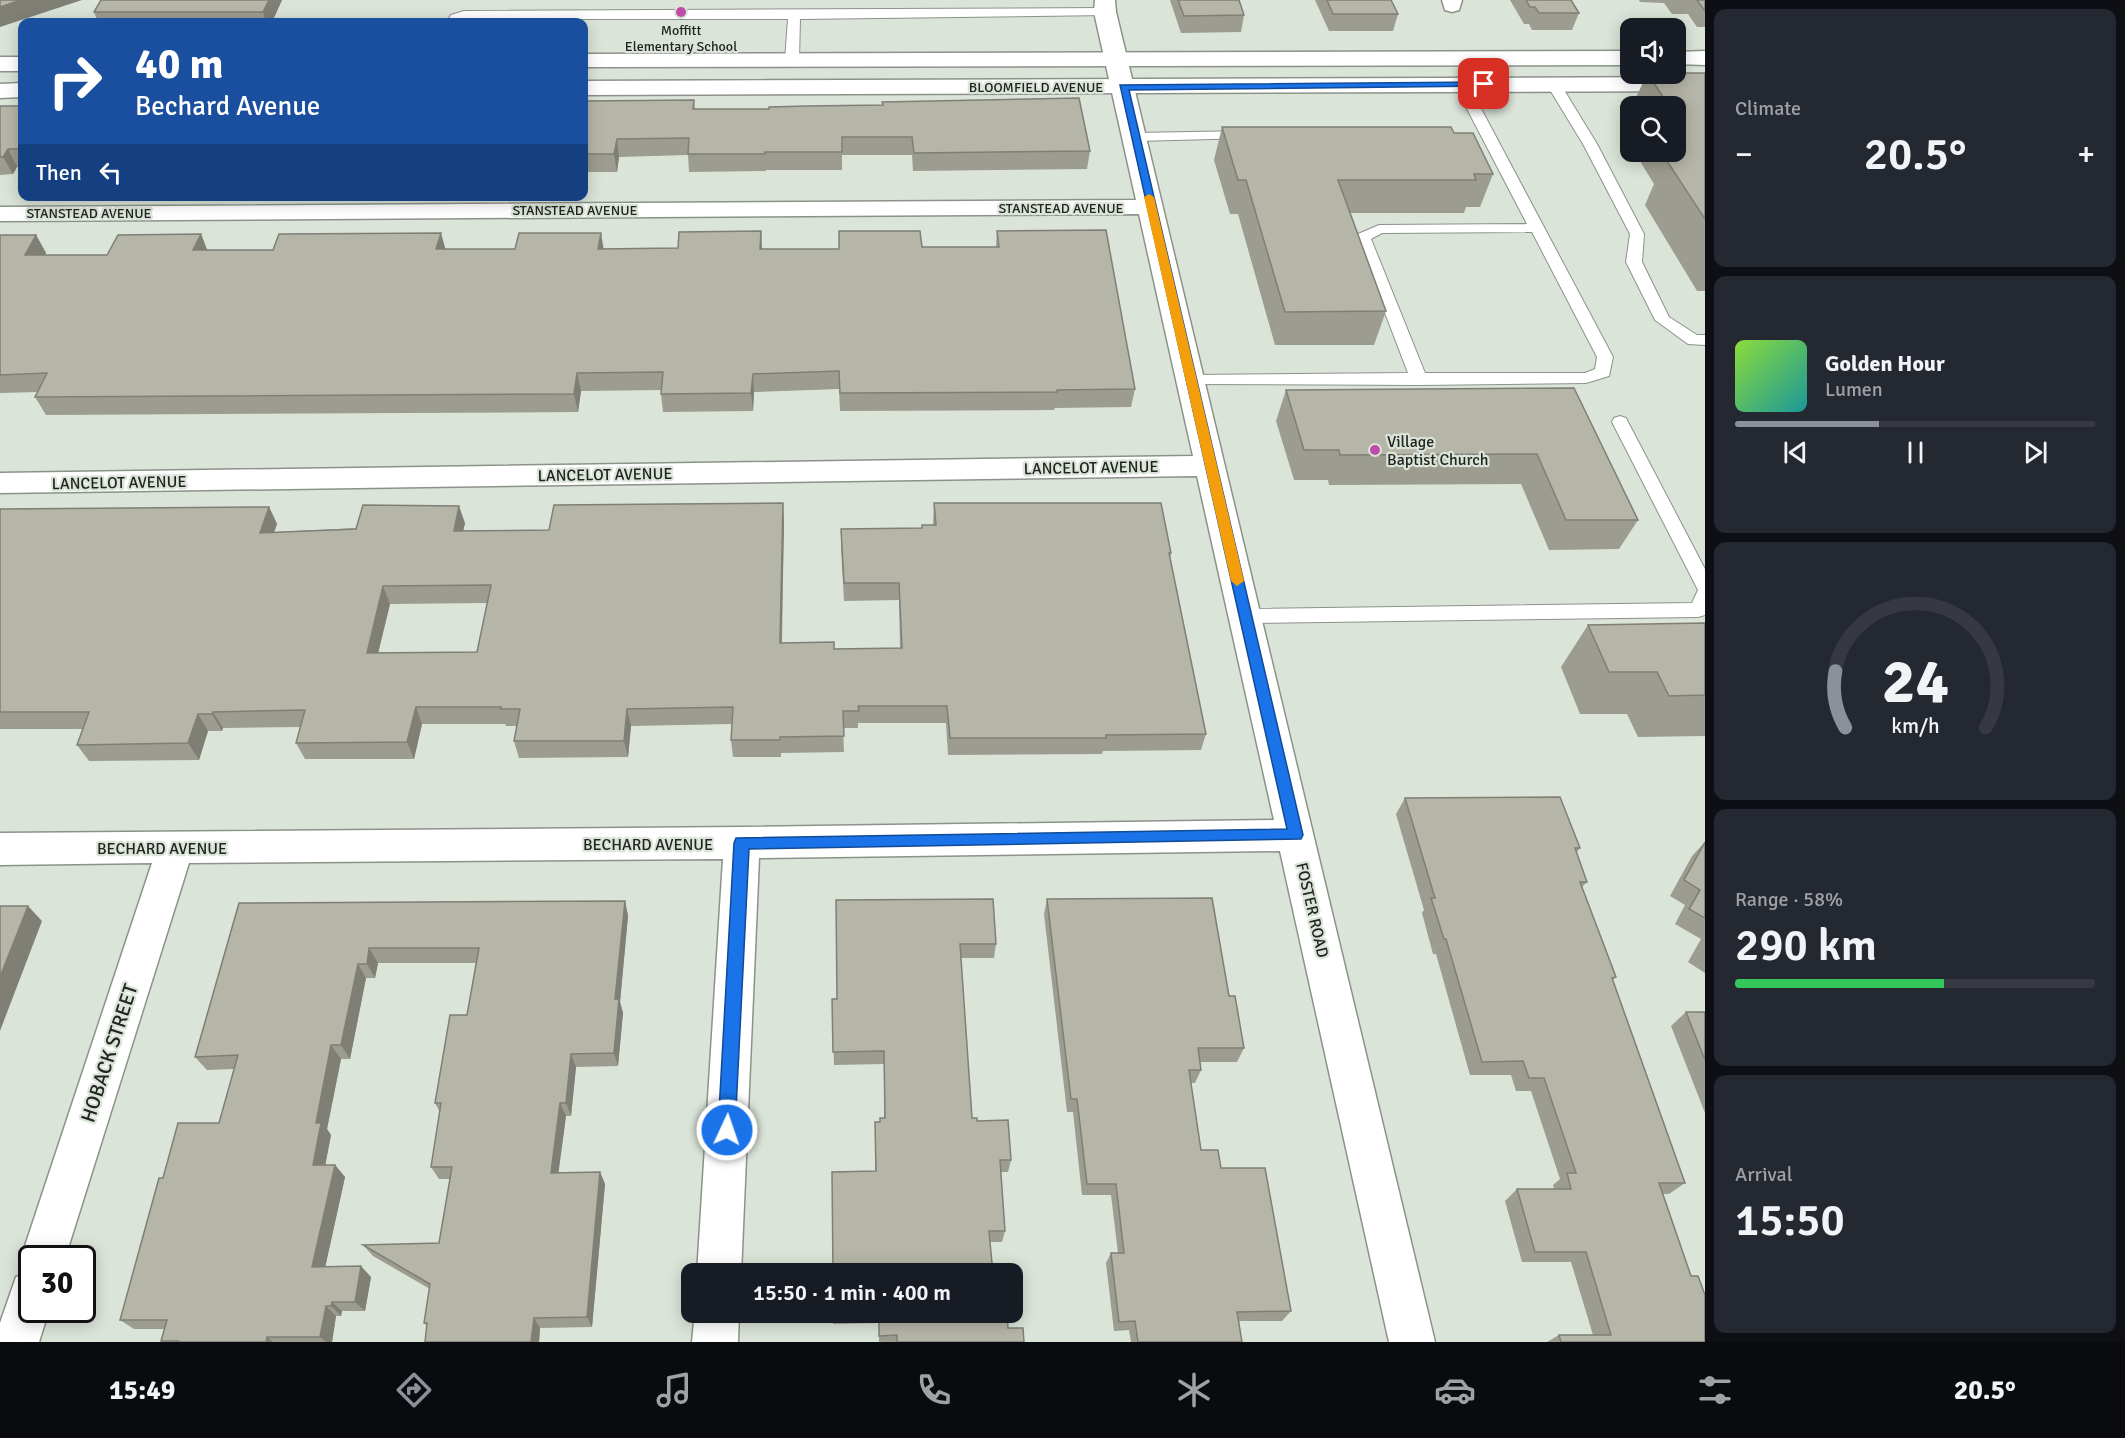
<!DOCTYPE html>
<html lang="en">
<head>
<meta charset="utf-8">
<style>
  body { margin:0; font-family:Signika,sans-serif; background:#242831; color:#f1f3f6; height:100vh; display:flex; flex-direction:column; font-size:22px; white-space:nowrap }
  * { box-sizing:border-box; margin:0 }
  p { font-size:20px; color:#9ea1a6 }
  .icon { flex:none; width:33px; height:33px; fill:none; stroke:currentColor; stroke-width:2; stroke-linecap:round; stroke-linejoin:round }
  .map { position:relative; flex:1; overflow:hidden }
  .sheet { display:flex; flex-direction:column; gap:9px; padding:9px; background:#0d0f14; width:420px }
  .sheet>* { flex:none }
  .guide { position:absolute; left:18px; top:18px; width:570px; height:183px; border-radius:12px; box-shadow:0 3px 15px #0003; background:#1a4fa0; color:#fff; overflow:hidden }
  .controls { position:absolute; left:1620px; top:18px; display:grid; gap:12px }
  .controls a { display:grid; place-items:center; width:66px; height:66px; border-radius:12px; background:#171b24; box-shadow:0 3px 15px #0003; font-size:30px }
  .speed { position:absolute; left:18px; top:1245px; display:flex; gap:12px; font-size:30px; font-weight:700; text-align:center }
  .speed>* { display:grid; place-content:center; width:78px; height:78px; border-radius:50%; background:#171b24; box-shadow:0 3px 15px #0003; line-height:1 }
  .speed .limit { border:3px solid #111; border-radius:9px; background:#fff; color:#111 }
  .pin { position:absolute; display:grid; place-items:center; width:51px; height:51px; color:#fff; margin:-26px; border-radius:12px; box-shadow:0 3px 9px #0006 }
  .me { position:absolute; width:66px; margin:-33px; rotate:3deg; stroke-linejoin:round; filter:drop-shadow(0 0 4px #0008) }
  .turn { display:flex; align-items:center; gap:21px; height:126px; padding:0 18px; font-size:27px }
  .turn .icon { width:78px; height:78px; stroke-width:2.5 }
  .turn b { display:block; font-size:42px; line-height:51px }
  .then { display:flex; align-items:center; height:57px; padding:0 18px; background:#0003; gap:12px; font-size:22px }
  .big { font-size:45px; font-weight:600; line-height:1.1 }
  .sheet .widget { flex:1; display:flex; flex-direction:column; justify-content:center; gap:9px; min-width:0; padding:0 21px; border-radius:12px; background:#242831 }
  .sheet .dial { align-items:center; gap:0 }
  .dial svg { height:156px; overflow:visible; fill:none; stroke:#363941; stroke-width:7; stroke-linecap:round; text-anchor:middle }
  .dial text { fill:#f1f3f6; stroke:none }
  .song { display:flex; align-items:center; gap:18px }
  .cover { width:72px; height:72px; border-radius:9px; background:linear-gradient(135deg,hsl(90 70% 55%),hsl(180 70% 35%)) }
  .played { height:6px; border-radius:3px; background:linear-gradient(90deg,#8c9099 40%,#363941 40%) }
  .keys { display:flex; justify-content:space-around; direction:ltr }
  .heat { display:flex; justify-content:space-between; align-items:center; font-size:33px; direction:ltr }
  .charge { height:9px; border-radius:4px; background:linear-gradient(90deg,#34c759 58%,#363941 0) }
  .trip { position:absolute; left:681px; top:1263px; width:342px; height:60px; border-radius:12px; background:#171b24; box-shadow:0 3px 15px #0003; font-weight:600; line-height:60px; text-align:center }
  .menu { display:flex; height:96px; justify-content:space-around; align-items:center; background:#090b0e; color:#9ea1a6 }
  .menu .icon { width:42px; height:42px }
  .menu .selected { color:#8c9099 }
  .menu b { font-size:27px; color:#f1f3f6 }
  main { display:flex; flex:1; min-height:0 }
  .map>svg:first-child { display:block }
</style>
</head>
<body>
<main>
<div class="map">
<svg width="1705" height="1342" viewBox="0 0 1705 1342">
  <rect width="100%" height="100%" fill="#dbe4d9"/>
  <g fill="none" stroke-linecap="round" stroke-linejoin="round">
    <defs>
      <g id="service">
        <polygon points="1105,8 1109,9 1111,12 1109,15 800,19 799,60 792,64 785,60 788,19 465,19 459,22 447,22 451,15 464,11"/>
        <path d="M1461 80 1468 84 1613 357 1609 376 1586 383 1419 385 1185 384 1183 380 1185 376 1191 375 1408 373 1356 237 1358 234 1379 225 1527 224 1454 84ZM1532 232 1597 357 1595 369 1585 373H1425L1371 239 1382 233Z"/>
        <polygon points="1554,81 1561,85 1597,144 1644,234 1642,262 1669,317 1697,335 1705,335 1705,345 1688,344 1655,320 1626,262 1630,234 1583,144 1547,85"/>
        <polygon points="1247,131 1254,135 1252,138 1135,141 1128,137 1135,133"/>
        <polygon points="1620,416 1626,418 1628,422 1705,569 1705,615 1698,617 1245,623 1238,621 1236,616 1238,611 1245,609 1692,603 1698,590 1612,422 1614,418"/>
      </g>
      <g id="minor">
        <polygon points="1095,0 1115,0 1116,12 1435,1342 1389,1342 1280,851 759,858 741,1274 697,1274 723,859 189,863 65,1258 32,1258 32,1310 49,1310 39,1342 0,1342 0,1323 16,1277 27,1273 21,1258 152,863 0,865 0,833 742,827 1274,820 1197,476 0,493 0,473 1193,456 1139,214 0,221 0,207 1136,200 1094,12"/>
        <polygon points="1442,0 1462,0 1459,10 1452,12 1445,10"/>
        <polygon points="695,1312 739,1312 738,1342 692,1342"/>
      </g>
      <g id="secondary">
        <polygon points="1630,51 1630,65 584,67 584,54"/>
        <polygon points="1705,51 1705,65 1676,64 1676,52"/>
        <rect x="0" y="57" width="22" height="14"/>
        <polygon points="1705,77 1705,91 584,95 584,81"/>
        <polygon points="22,83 22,97 0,98 0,84"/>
      </g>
    </defs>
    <use href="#service" stroke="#8b9389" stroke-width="2"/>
    <use href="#minor" stroke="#8b9389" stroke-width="3"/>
    <use href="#secondary" stroke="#8b9389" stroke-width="3"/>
    <use href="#service" fill="#fff" fill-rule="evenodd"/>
    <use href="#minor" fill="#fff" fill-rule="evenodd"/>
    <use href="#secondary" fill="#fff" fill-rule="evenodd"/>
  </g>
  <g fill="#9c9c90" fill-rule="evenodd">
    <polygon points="101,0 282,0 272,22 98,22 94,12"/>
    <polygon points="1170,0 1239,0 1244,15 1241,32 1181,33"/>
    <polygon points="1315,0 1391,0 1398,14 1393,31 1329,31"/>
    <polygon points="1510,0 1571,0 1579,13 1572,30 1532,30 1529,24 1524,24"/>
    <polygon points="1639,0 1705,0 1705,27 1697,27 1688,14 1672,14 1664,3 1640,2"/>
    <polygon points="1705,73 1705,291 1697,291 1645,205 1654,184 1635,153 1636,152 1676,152 1676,106 1632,106 1647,74"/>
    <polygon points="694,100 695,109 1090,151 1087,169 913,171 912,155 842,155 842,170 766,170 766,171 689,172 688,155 619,157 617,172 584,172 584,101"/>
    <polygon points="0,106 22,106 22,167 17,167 13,174 0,175"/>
    <polygon points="1630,110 1630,122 1627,117"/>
    <polygon points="1222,127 1454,133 1493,174 1480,207 1466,207 1464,213 1350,213 1386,311 1374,345 1275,345 1238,214 1230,214 1214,160"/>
    <polygon points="761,231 762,249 839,249 922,247 996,247 997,231 1135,389 1131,407 1055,408 1054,410 840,411 839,389 754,392 753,411 663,412 661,394 661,390 581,391 578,412 46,415 35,397 38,392 0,393 0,235 36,235 46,253 45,255 107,255 201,234 207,250 603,249 678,248"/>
    <polygon points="1574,388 1638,520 1619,549 1549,550 1521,484 1329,485 1328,480 1294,480 1276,421 1286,390"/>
    <path d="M934 503 1171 553 1170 559 1206 734 1201 750 1103 751 1102 754 948 755 946 723H858V728H843L844 752 781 753V757H733L731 740 732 724 631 726 628 757 519 758 514 741 517 726H506L505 724H422L414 759H305L296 743 301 727 223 728 222 731H208L199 760 89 761 77 745 83 729H0V509L269 507 277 524 274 532 465 523 463 531 549 530 784 521 782 643 834 649 900 648 899 600 844 601 841 547V529L922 528 933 525ZM487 603 477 652 378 653 390 604Z"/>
    <polygon points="1705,623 1705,736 1638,737 1627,714 1580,714 1561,667 1588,625"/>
    <polygon points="1405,798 1580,848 1576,853 1587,882 1582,887 1616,977 1613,980 1685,1183 1669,1194 1663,1194 1705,1342 1547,1342 1559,1335 1593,1335 1571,1262 1522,1262 1505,1201 1517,1189 1554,1189 1553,1185 1560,1179 1531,1091 1516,1091 1511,1075 1470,1075 1436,954 1433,954 1422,913 1424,910 1396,814"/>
    <polygon points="1705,842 1705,973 1688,962 1701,939 1675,924 1685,905 1670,896 1692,856"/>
    <polygon points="1047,899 1229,996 1244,1048 1237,1062 1200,1062 1201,1070 1195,1083 1191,1083 1201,1150 1221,1168 1291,1311 1282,1321 1239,1321 1242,1342 1131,1342 1129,1330 1114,1331 1106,1263 1111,1253 1118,1253 1111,1195 1082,1195 1073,1112 1067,1112 1044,914"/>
    <polygon points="836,900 996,944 994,958 961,958 972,1118 977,1121 1011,1160 1008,1172 1001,1172 1005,1231 1002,1242 990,1242 875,1171 875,1122 880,1122 884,1118 884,1064 834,1065 832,999 837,999"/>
    <polygon points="625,901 628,916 620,1002 623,1013 618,1066 576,1067 571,1116 566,1116 558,1173 600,1172 605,1184 592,1327 540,1328 539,1342 425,1342 427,1326 424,1323 430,1289 373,1256 363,1245 439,1243 450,1179 439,1179 431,1167 440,1112 435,1103 467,1015 476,963 378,963 375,978 366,978 350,1059 341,1059 327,1129 331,1135 325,1165 335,1165 345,1177 325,1267 371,1277 365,1311 342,1311 341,1316 336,1316 332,1342 162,1342 161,1341 164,1329 134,1329 120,1320 163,1178 219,1123 234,1069 207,1070 195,1057 239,903"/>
    <polygon points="1686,1012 1705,1012 1705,1113 1671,1026"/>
    <polygon points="833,1312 1007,1312 1008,1328 1024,1342 879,1342 879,1323 833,1324"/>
  </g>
  <g fill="#7f7f76">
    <polygon points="21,0 82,0 0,27 0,7"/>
    <polygon points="269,0 282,0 272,22 266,22 263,12"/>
    <polygon points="617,139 619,157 617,172 614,154"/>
    <polygon points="8,149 17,167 13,174 3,157"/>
    <polygon points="761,231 762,249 760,249"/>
    <polygon points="441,233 446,251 436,249"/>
    <polygon points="601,233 604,251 598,249"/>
    <polygon points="201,234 208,252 193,250"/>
    <polygon points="36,235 46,253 34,273 25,255"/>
    <polygon points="577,373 581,391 578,412 574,394"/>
    <polygon points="753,374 754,392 753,411 751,393"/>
    <polygon points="783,503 784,521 781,660 780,643"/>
    <polygon points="459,506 465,523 459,549 454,531"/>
    <polygon points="269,507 277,524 268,550 260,533"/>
    <polygon points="383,586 390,604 374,670 367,653"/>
    <polygon points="416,707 422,724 414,759 407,742"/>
    <polygon points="627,709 631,726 628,757 624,741"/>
    <polygon points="213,712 223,728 222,731 212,714"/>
    <polygon points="198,714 208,731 199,760 188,743"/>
    <polygon points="625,901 628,916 620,1002 623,1013 618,1066 614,1053 615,999"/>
    <polygon points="28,906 42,921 0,1031 0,977"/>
    <polygon points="369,948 378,963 375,978 367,964"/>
    <polygon points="358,964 366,978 350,1059 341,1045"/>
    <polygon points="331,1045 341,1059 327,1129 331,1135 323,1177 313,1165 316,1123"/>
    <polygon points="571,1054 576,1067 571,1116 566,1103"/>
    <polygon points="560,1103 566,1116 557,1184 551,1173"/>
    <polygon points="335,1165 345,1177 323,1277 312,1267"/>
    <polygon points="600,1172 605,1184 592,1327 587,1317"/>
    <polygon points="361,1266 371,1277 365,1311 355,1302"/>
    <polygon points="332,1302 342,1311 341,1316 331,1306"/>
    <polygon points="326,1306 336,1316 332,1342 326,1342 320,1337"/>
    <polygon points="534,1318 540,1328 539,1342 531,1342"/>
    <polygon points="267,1337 273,1342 266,1342"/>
  </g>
  <g fill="#b5b5a8" stroke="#7f7f76" stroke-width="1.5" fill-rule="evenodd">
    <polygon points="0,0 21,0 0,7"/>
    <polygon points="101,0 269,0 263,12 94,12"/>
    <polygon points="1178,0 1239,0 1244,15 1184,16"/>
    <polygon points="1327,0 1391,0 1398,14 1333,14"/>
    <polygon points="1526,0 1571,0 1579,13 1539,13 1535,7 1530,7"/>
    <polygon points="1697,0 1705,0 1705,11"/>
    <polygon points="1676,73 1705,73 1705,219 1667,161 1676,161 1670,152 1684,152 1676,139 1676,106 1669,106 1648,74"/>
    <polygon points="1079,98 1090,151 914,153 912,137 842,137 842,152 765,152 765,154 688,154 689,138 617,139 614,154 584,154 584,101 694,100 693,109 769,109 769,107 807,106 883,105 882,102"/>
    <polygon points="0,106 22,106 22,149 8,149 3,157 0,157"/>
    <polygon points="1222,127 1451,127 1454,133 1473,133 1493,174 1474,174 1476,180 1338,180 1386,311 1285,312 1246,180 1238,180"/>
    <polygon points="1106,230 1135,389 1057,390 1057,392 840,393 839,371 753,374 751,393 661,394 663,372 577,373 574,394 35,397 47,373 0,375 0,235 36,235 25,255 107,255 118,235 201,234 193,250 273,250 279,234 441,233 436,249 515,249 519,233 601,233 598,249 678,248 679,232 761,231 760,249 839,249 839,231 920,231 922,247 999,247 997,231"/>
    <polygon points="1574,388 1638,520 1566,520 1537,454 1340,455 1339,450 1304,450 1286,390"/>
    <path d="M783 503 780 643 834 642V649L902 648 899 583H844L841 529 922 528V525H936L934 503H1161L1171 553H1169L1206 734 1106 735V738H950L947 706H858L859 711H843L844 736 780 737V740H731L733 707 627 709 624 741H514L520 709H500L501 707H416L407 742 296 743 305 710 213 712 212 714H198L188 743 77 745 89 712H0V509L269 507 260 533 356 529 363 505 459 506 454 531 549 530 554 505ZM491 585 477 652 367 653 383 586Z"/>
    <polygon points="1705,623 1705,695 1669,696 1657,672 1609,672 1588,625"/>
    <polygon points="1560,797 1580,848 1575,848 1587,882 1580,882 1616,977 1612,978 1685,1183 1659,1183 1691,1276 1698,1276 1705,1295 1705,1342 1561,1342 1559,1335 1611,1335 1586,1252 1535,1252 1517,1189 1571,1189 1567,1173 1576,1173 1544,1078 1529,1078 1523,1061 1482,1062 1446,939 1444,939 1431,898 1435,898 1405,798"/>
    <polygon points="1705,842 1705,918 1689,909 1700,890 1684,880"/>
    <polygon points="1212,898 1229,996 1235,996 1244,1048 1198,1048 1201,1070 1189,1070 1201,1150 1218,1150 1221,1168 1265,1168 1291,1311 1237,1312 1242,1342 1138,1342 1135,1321 1119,1322 1111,1253 1124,1253 1116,1184 1087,1184 1077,1099 1071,1099 1047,899"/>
    <polygon points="993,899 996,944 960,944 972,1118 977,1118 977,1121 1008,1120 1011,1160 1000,1160 1005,1231 989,1231 993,1274 833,1274 832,1172 876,1171 875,1122 880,1122 880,1118 885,1118 884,1051 833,1052 832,999 837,999 836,900"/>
    <polygon points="625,901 615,999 619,999 614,1053 571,1054 566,1103 560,1103 551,1173 600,1172 587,1317 534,1318 531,1342 425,1342 427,1323 424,1323 430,1284 363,1245 439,1243 452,1167 431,1167 441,1103 435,1103 450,1015 467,1015 479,948 369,948 367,964 358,964 341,1045 331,1045 316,1123 321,1123 313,1165 335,1165 312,1267 361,1266 355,1302 332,1302 331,1306 326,1306 320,1337 267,1337 266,1342 177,1342 178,1341 161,1341 167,1320 120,1320 159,1178 163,1178 178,1123 219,1123 238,1055 195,1057 239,903"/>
    <polygon points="0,906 28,906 0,977"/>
    <polygon points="1686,1012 1705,1012 1705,1060"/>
    <polygon points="833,1312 1007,1312 1008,1328 1023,1328 1024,1342 897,1342 897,1335 879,1336 879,1314 833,1315"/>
  </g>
  <polygon fill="#1a73e8" stroke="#114b97" stroke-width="1.5" points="1484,82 1489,84 1487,86 1129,90 1303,835 1301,839 749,849 735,1130 733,1136 727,1138 721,1136 718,1130 734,843 736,838 1287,829 1120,85"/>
  <polygon fill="#f59e0b" points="1149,194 1154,197 1244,581 1237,586 1231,581 1144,197"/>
  <g fill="#be4da9" stroke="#dbe4d9" stroke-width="2">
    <circle cx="681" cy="12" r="6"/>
    <circle cx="1375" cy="450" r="6"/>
  </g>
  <g text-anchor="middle" stroke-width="4.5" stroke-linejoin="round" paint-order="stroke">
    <g font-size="14" fill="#212420" stroke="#dbe4d9">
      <text x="681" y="35">Moffitt<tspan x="681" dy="16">Elementary School</tspan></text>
    </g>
    <g font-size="14" fill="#212420" stroke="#dbe4d9">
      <text x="1036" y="92">BLOOMFIELD AVENUE</text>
      <text x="1061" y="213">STANSTEAD AVENUE</text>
      <text x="575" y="215">STANSTEAD AVENUE</text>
      <text x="89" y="218">STANSTEAD AVENUE</text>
    </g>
    <g font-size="16" fill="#212420" stroke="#dbe4d9" text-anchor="start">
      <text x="1387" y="447">Village<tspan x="1387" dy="18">Baptist Church</tspan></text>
    </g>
    <g font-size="16" fill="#212420" stroke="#dbe4d9">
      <text transform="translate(1091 467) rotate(-1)" y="6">LANCELOT AVENUE</text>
      <text transform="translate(605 474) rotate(-1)" y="6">LANCELOT AVENUE</text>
      <text transform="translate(119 482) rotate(-1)" y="6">LANCELOT AVENUE</text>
      <text x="648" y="850">BECHARD AVENUE</text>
      <text x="162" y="854">BECHARD AVENUE</text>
      <text transform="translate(1313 910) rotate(77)" y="6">FOSTER ROAD</text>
    </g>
    <g font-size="20" fill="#212420" stroke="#dbe4d9">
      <text transform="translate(109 1053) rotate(-72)" y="7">HOBACK STREET</text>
    </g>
  </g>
</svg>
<div class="controls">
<a><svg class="icon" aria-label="sound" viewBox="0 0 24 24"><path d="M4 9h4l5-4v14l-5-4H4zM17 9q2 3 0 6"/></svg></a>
<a><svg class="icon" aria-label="search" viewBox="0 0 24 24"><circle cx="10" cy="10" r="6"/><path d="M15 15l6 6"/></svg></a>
</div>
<div class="speed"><div class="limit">30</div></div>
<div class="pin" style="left:1484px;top:84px;background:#d93025"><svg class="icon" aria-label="arrive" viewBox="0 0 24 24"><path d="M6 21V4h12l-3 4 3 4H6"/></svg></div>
<svg class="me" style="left:727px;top:1130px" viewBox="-20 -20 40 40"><circle r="17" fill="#1a73e8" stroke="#fff" stroke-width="3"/><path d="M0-11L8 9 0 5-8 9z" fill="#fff"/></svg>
<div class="trip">15:50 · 1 min · 400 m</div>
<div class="guide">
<div class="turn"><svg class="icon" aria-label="right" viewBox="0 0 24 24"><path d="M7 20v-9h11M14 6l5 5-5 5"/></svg><div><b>40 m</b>Bechard Avenue</div></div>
<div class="then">Then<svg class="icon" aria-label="left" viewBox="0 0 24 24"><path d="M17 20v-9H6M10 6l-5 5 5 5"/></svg></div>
</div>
</div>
<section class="sheet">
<div class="widget"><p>Climate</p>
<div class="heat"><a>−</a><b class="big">20.5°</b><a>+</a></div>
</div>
<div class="widget">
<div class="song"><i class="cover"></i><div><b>Golden Hour</b><p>Lumen</p></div></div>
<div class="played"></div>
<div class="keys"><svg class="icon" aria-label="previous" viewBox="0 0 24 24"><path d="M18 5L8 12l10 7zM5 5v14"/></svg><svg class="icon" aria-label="pause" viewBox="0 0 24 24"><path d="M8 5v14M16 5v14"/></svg><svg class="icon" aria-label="next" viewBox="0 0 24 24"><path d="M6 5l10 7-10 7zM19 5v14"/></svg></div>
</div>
<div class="widget dial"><svg viewBox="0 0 100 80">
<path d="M14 69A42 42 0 1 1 86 69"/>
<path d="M14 69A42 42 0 0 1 9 40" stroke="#8c9099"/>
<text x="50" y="56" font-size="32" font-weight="700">24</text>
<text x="50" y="72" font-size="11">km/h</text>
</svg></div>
<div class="widget"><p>Range · 58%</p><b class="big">290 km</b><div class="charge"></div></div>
<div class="widget"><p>Arrival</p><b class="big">15:50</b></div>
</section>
</main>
<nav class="menu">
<b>15:49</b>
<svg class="icon selected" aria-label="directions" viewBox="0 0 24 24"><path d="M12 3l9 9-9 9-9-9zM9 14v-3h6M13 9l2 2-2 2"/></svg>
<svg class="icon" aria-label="music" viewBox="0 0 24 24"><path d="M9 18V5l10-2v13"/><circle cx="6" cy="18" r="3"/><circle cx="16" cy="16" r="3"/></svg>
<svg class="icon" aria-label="phone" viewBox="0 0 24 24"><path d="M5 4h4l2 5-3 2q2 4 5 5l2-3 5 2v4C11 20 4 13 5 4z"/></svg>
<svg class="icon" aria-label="climate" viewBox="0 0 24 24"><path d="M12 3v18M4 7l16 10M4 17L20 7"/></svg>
<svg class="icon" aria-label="car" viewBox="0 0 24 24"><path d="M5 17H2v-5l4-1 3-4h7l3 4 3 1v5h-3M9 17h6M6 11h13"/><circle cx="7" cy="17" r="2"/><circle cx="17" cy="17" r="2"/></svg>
<svg class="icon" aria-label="filters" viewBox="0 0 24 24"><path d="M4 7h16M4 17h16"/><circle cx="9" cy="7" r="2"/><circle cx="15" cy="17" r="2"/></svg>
<b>20.5°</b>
</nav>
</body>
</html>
